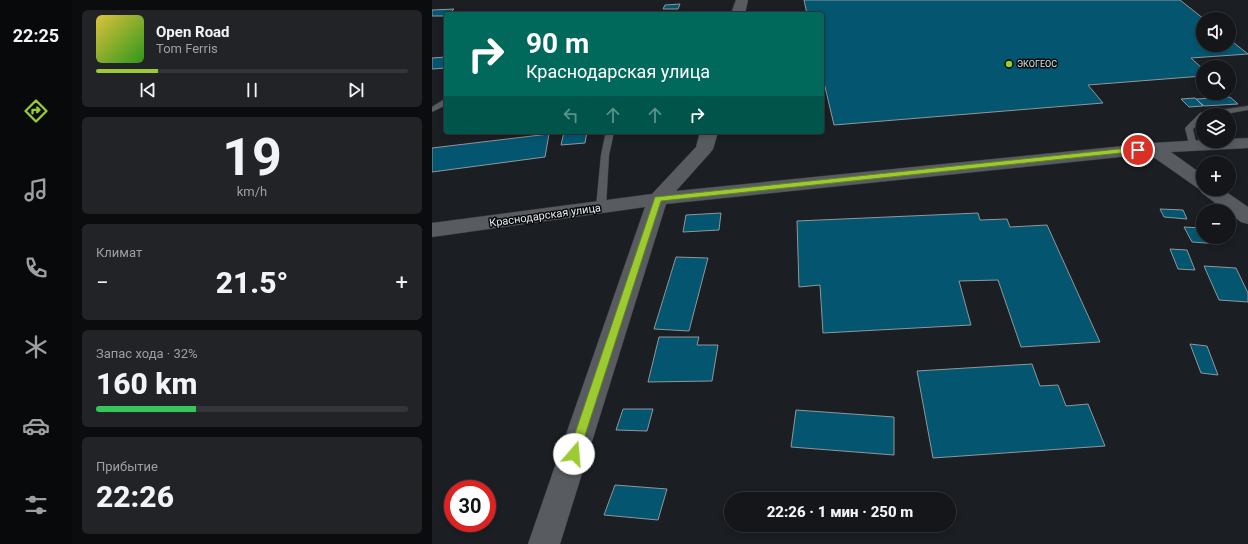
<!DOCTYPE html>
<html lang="ru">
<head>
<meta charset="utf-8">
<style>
  body { margin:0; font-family:Roboto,sans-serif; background:#212327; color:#f1f3f6; height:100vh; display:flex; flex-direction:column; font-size:15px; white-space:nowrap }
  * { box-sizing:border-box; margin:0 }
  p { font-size:13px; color:#9d9fa2 }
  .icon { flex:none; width:22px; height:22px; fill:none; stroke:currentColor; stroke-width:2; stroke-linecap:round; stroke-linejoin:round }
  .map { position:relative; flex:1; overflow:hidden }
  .panel { display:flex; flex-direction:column; gap:10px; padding:10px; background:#0b0c0e; width:360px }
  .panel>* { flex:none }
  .top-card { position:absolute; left:12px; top:12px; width:380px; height:122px; border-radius:4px; box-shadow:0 2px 6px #0003,0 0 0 1px #333539; background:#00695c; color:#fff; overflow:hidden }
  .tools { position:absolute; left:764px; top:12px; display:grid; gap:8px }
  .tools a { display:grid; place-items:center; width:40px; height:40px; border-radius:50%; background:#14161a; box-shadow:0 2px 6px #0003,0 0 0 1px #333539; font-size:20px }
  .speed { position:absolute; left:12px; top:480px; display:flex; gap:8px; font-size:20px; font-weight:700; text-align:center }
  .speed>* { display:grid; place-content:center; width:52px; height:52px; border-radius:50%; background:#14161a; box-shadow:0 2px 6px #0003,0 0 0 1px #333539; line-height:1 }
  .speed .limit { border:6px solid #d22; background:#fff; color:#111 }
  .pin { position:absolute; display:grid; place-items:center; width:34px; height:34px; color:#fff; margin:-17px; border:2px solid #fff; border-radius:50%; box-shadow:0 1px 4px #0007 }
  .me { position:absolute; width:44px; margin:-22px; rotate:18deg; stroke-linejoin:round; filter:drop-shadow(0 0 3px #0008) }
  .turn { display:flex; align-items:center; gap:14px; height:84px; padding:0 16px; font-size:18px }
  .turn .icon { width:52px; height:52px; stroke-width:2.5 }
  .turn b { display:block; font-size:28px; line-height:34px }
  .lanes { display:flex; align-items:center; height:38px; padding:0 16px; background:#0003; justify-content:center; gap:20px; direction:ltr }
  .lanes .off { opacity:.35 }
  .big { font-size:30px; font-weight:800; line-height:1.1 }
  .panel .card { flex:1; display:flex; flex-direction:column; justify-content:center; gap:6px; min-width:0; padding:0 14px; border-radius:6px; background:#212327 }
  .panel .dial { align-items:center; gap:0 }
  .dial b { font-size:52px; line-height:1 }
  .song { display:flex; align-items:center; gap:12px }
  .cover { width:48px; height:48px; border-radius:6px; background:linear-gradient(135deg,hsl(50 70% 55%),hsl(110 70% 35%)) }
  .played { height:4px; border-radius:2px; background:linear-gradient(90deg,#9cca31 20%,#333539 20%) }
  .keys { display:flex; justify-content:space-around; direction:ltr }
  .heat { display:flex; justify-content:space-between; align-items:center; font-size:22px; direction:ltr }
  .charge { height:6px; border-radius:3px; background:linear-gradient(90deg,#34c759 32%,#333539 0) }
  .trip { position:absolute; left:292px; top:492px; width:232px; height:40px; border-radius:20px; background:#14161a; box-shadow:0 2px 6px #0003,0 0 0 1px #333539; font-weight:800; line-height:40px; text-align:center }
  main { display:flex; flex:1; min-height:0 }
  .dock { display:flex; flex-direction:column; width:72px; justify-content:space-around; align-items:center; background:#08090a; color:#9d9fa2 }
  .dock .icon { width:28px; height:28px }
  .dock .current { color:#9cca31 }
  .dock b { font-size:18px; color:#f1f3f6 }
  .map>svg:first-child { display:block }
</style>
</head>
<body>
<main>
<nav class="dock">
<b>22:25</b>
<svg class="icon current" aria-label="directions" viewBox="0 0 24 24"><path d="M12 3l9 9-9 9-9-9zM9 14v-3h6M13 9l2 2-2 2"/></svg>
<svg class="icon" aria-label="music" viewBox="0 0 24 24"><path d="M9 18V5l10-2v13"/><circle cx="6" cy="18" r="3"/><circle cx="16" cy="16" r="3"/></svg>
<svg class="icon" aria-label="phone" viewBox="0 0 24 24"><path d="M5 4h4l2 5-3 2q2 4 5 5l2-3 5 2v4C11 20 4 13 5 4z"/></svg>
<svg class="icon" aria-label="climate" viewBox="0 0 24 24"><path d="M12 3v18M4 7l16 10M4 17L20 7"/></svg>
<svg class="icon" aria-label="car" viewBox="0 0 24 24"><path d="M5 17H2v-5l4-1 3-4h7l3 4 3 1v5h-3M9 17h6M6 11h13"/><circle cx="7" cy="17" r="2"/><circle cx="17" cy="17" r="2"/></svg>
<svg class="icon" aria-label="filters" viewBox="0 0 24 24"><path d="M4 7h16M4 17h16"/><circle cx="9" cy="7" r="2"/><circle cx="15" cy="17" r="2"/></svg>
</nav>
<section class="panel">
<div class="card">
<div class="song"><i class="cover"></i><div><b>Open Road</b><p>Tom Ferris</p></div></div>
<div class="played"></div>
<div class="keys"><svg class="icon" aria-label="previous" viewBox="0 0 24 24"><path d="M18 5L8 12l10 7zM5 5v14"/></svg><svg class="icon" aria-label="pause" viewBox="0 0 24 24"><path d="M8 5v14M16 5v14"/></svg><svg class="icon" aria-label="next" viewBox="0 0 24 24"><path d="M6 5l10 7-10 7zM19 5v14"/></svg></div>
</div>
<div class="card dial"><b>19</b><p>km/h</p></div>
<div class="card"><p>Климат</p>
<div class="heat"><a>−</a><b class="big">21.5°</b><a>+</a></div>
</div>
<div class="card"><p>Запас хода · 32%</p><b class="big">160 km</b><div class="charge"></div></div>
<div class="card"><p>Прибытие</p><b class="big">22:26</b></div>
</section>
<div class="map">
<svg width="816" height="544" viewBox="0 0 816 544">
  <rect width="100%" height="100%" fill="#1b1e22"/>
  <g fill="#045670" stroke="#90979a">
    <polygon points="372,0 748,0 772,19 771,45 797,45 797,39 816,54 759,58 771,69 771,76 656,85 671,103 402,125 390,74 390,14 375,14"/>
    <polygon points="248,4 246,9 231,9 233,5"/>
    <polygon points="22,9 17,14 14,14 14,16 0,16 0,10"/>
    <polygon points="14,57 14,68 0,69 0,58"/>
    <polygon points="798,97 806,104 772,106 764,99"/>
    <polygon points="763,98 771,106 757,107 749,99"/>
    <polygon points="132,132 155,132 153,143 129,145"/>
    <polygon points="117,134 113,157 0,172 0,148"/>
    <polygon points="728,209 751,210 755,219 732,217"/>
    <polygon points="289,213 287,230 251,232 254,215"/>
    <polygon points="546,213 548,220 575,219 578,227 615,225 668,342 589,347 566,280 527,281 539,325 391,333 388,285 367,287 365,221"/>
    <polygon points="752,227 771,228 771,237 784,237 788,244 760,242"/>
    <polygon points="738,249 755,250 763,270 746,269"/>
    <polygon points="244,257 276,258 257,331 222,329"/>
    <polygon points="772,266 804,268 816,293 816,302 787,300"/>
    <polygon points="227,337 267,337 265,345 286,345 280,381 216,382"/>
    <polygon points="758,344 775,346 786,375 769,373"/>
    <polygon points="600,364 608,386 626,385 634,406 656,404 673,446 501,458 485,371"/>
    <polygon points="191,409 221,409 215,431 184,430"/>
    <polygon points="364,410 462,417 462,455 359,447"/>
    <polygon points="183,485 235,489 226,520 172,515"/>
  </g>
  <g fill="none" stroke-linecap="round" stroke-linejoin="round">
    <defs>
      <g id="lane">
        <polygon points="11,100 14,100 14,105 0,112 0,107"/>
        <polygon points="816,106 816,110 787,115 771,115 771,120 761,129 765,146 764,148 758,148 753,128 768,113"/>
        <polygon points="174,132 182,132 177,155 174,207 169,210 164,207 169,155"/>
      </g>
      <g id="street">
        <polygon points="304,0 316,0 313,14 299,14"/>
        <polygon points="268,132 286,132 281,149 278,153 244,191 721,143 771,140 797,141 797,139 816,138 816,148 739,152 771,175 771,189 790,189 816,207 816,224 809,222 797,213 797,211 794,211 770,193 767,189 717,154 234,204 128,544 96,544 213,207 0,237 0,223 220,194 264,147"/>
      </g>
    </defs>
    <use href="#lane" stroke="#373a3d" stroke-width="1"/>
    <use href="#street" stroke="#373a3d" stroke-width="1"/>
    <use href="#lane" fill="#585c61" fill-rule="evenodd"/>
    <use href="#street" fill="#585c61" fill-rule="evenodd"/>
  </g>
  <polygon fill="#9cca31" stroke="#658320" points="706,147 708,148 708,151 229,201 147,454 146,458 142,459 137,458 136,454 223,197"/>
  <circle fill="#9cca31" stroke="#07080a" stroke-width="1.5" cx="577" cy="64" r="4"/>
  <g text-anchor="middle" stroke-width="3" stroke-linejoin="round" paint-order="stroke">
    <g font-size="9" fill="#e6e9ec" stroke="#07080a" text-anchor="start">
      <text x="585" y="67">ЭКОГЕОС</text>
    </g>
    <g font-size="11" fill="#e6e9ec" stroke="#07080a">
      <text transform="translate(113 215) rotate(-8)" y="4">Краснодарская улица</text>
    </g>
  </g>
</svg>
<div class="tools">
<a><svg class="icon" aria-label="sound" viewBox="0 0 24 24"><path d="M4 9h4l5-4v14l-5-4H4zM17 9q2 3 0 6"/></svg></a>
<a><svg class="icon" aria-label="search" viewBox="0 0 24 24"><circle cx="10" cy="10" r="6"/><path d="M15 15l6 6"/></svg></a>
<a><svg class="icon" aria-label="layers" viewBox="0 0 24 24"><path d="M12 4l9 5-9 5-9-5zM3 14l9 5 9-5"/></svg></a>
<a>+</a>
<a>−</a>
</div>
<div class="speed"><div class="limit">30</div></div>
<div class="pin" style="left:706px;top:150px;background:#d93025"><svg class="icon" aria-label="arrive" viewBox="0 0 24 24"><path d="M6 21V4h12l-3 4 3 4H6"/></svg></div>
<svg class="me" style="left:142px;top:454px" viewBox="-20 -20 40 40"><circle r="19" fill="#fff"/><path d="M0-13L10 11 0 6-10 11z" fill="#9cca31"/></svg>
<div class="trip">22:26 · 1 мин · 250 m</div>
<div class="top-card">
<div class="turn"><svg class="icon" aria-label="right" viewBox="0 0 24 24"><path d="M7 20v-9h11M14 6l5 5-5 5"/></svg><div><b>90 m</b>Краснодарская улица</div></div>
<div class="lanes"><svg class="icon off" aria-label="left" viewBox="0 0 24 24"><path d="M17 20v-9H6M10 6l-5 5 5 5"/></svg><svg class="icon off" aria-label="ahead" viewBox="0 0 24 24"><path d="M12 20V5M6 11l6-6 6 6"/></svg><svg class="icon off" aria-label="ahead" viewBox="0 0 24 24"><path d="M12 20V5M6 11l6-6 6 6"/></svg><svg class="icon" aria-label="right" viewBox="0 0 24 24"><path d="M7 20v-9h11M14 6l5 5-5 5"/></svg></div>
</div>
</div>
</main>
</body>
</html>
